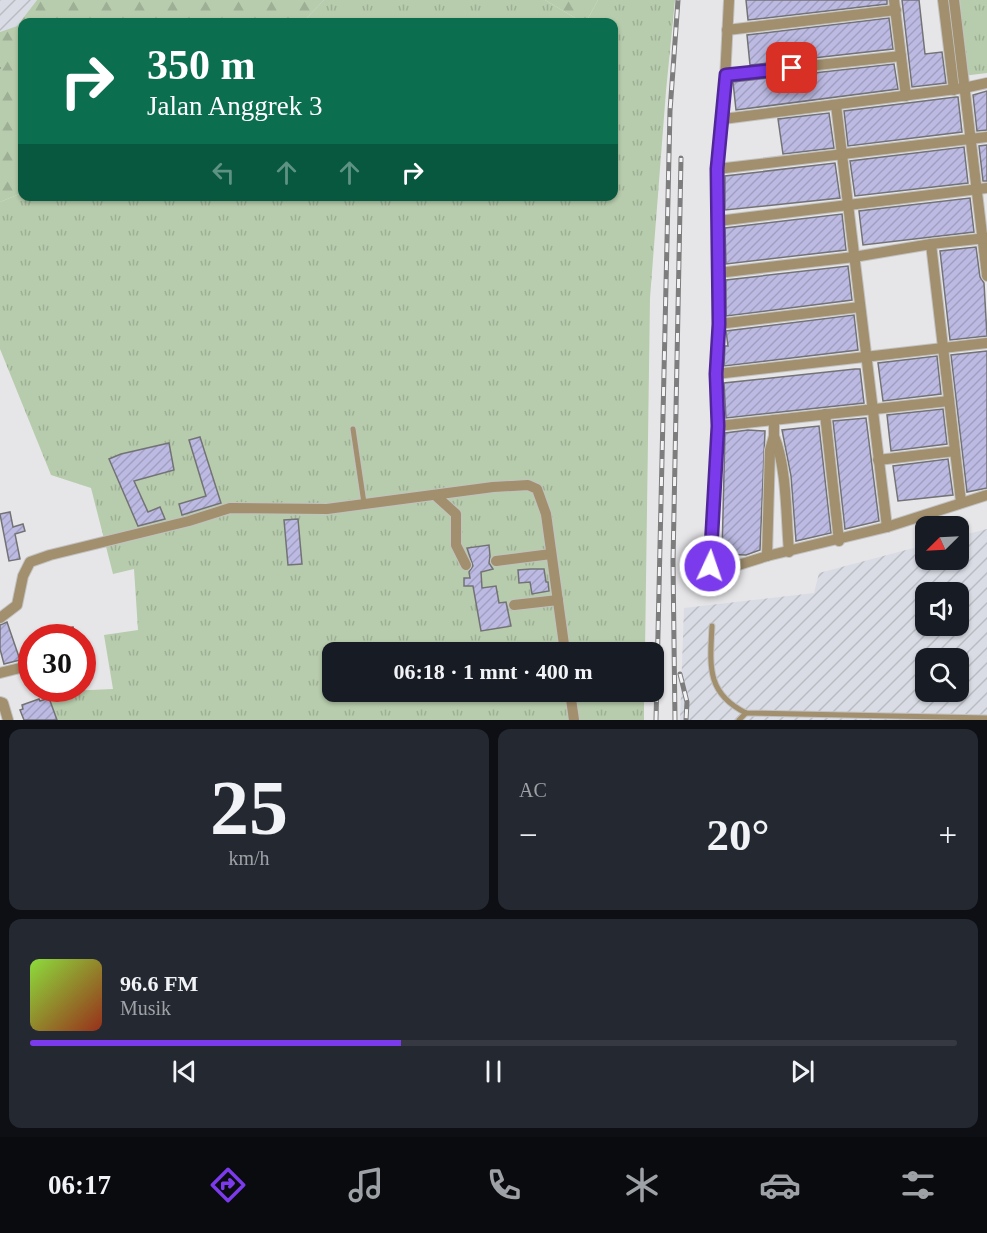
<!DOCTYPE html>
<html lang="id">
<head>
<meta charset="utf-8">
<style>
  body { margin:0; font-family:"Times New Roman",serif; background:#242831; color:#f1f3f6; height:100vh; display:flex; flex-direction:column; font-size:22px; white-space:nowrap }
  * { box-sizing:border-box; margin:0 }
  p { font-size:20px; color:#9ea1a6 }
  .icon { flex:none; width:33px; height:33px; fill:none; stroke:currentColor; stroke-width:2; stroke-linecap:round; stroke-linejoin:round }
  .map { position:relative; height:720px; overflow:hidden }
  .sheet { display:flex; flex-direction:column; gap:9px; padding:9px; background:#0d0f14; flex:1 }
  .sheet>* { flex:none }
  .banner { position:absolute; left:18px; top:18px; width:600px; height:183px; border-radius:12px; box-shadow:0 2px 4px #0004; background:#0b6e4f; color:#fff; overflow:hidden }
  .needle { width:39px; rotate:246deg }
  .fabs { position:absolute; left:915px; top:516px; display:grid; gap:12px }
  .fabs a { display:grid; place-items:center; width:54px; height:54px; border-radius:12px; background:#171b24; box-shadow:0 2px 4px #0004; font-size:30px }
  .speed { position:absolute; left:18px; top:624px; display:flex; gap:12px; font-size:30px; font-weight:700; text-align:center }
  .speed>* { display:grid; place-content:center; width:78px; height:78px; border-radius:50%; background:#171b24; box-shadow:0 2px 4px #0004; line-height:1 }
  .speed .limit { border:9px solid #d22; background:#fff; color:#111 }
  .pin { position:absolute; display:grid; place-items:center; width:51px; height:51px; color:#fff; margin:-26px; border-radius:12px; box-shadow:0 3px 9px #0006 }
  .me { position:absolute; width:66px; margin:-33px; rotate:3deg; stroke-linejoin:round; filter:drop-shadow(0 0 4px #0008) }
  .turn { display:flex; align-items:center; gap:21px; height:126px; padding:0 30px; font-size:27px }
  .turn .icon { width:78px; height:78px; stroke-width:2.5 }
  .turn b { display:block; font-size:42px; line-height:51px }
  .lanes { display:flex; align-items:center; height:57px; padding:0 30px; background:#0003; justify-content:center; gap:30px; direction:ltr }
  .lanes .off { opacity:.35 }
  .big { font-size:45px; font-weight:700; line-height:1.1 }
  .sheet .tile { flex:1; display:flex; flex-direction:column; justify-content:center; gap:9px; min-width:0; padding:0 21px; border-radius:12px; background:#242831 }
  .sheet .dial { align-items:center; gap:0 }
  .dial b { font-size:78px; line-height:1 }
  .song { display:flex; align-items:center; gap:18px }
  .cover { width:72px; height:72px; border-radius:9px; background:linear-gradient(135deg,hsl(90 70% 55%),hsl(10 70% 35%)) }
  .played { height:6px; border-radius:3px; background:linear-gradient(90deg,#7c3aed 40%,#363941 40%) }
  .keys { display:flex; justify-content:space-around; direction:ltr }
  .heat { display:flex; justify-content:space-between; align-items:center; font-size:33px; direction:ltr }
  .sheet .tiles { flex:1; display:grid; gap:9px; grid-template-columns:1fr 1fr }
  .tile:last-child { grid-column:span 2 }
  .trip { position:absolute; left:322px; top:642px; width:342px; height:60px; border-radius:12px; background:#171b24; box-shadow:0 2px 4px #0004; font-weight:700; line-height:60px; text-align:center }
  .tabs { display:flex; height:96px; justify-content:space-around; align-items:center; background:#090b0e; color:#9ea1a6 }
  .tabs .icon { width:42px; height:42px }
  .tabs .active { color:#7c3aed }
  .tabs b { font-size:27px; color:#f1f3f6 }
  .map>svg:first-child { display:block }
</style>
</head>
<body>
<div class="map">
<svg width="987" height="720" viewBox="0 0 987 720">
  <defs>
    <pattern id="industrial-furrows" width="10" height="10" patternUnits="userSpaceOnUse" patternTransform="scale(1.5)"><rect width="10" height="10" fill="#dadce5"/><path d="M-1 1l2-2M0 10L10 0M9 11l2-2" fill="none" stroke="#babcc4"/></pattern>
    <pattern id="grass-tufts" width="24" height="20" patternUnits="userSpaceOnUse" patternTransform="scale(1.5)"><rect width="24" height="20" fill="#b7ccac"/><path d="M3 7l-1-3M5 7V3M7 7l1-3M15 17l-1-3M17 17v-4M19 17l1-3" fill="none" stroke="#9daf94"/></pattern>
    <pattern id="forest-firs" width="22" height="20" patternUnits="userSpaceOnUse" patternTransform="scale(1.5)"><rect width="22" height="20" fill="#b7ccac"/><path d="M5 1l3.5 6h-7zM16 11l3.5 6h-7z" fill="#9daf94"/></pattern>
    <pattern id="building-hatch" width="6" height="6" patternUnits="userSpaceOnUse" patternTransform="scale(1.5)"><rect width="6" height="6" fill="#bcbae2"/><path d="M-1 1l2-2M0 6l6-6M5 7l2-2" fill="none" stroke="#a19fc1"/></pattern>
  </defs>
  <rect width="100%" height="100%" fill="#e6e6e8"/>
  <g fill="url(#industrial-furrows)" fill-rule="evenodd">
    <polygon points="0,0 37,0 17,26 0,32"/>
    <path d="M987 529V720H680L684 608 814 593 819 573 925 545 926 560H958L959 536ZM926 592H958V626H926ZM926 658H958V692H926Z"/>
  </g>
  <g fill="url(#grass-tufts)">
    <polygon points="324,0 545,0 582,22 303,22"/>
    <polygon points="598,0 675,0 666,91 650,298 645,652 333,652 333,692 644,692 644,720 49,720 44,692 113,689 104,635 138,630 134,569 113,574 91,488 51,475 0,349 0,202 22,193 22,196 614,196 614,22 586,22"/>
    <polygon points="960,0 987,0 987,73 963,76"/>
  </g>
  <g fill="url(#forest-firs)">
    <polygon points="37,0 324,0 303,22 22,22 22,193 0,202 0,32 17,26"/>
    <polygon points="545,0 598,0 586,22 582,22"/>
  </g>
  <g fill="url(#building-hatch)" stroke="#737375" stroke-width="1.5">
    <polygon points="746,0 887,0 887,4 748,20"/>
    <polygon points="902,0 919,0 925,54 942,52 946,83 912,87"/>
    <polygon points="889,18 893,49 750,65 747,35"/>
    <polygon points="894,64 898,89 736,110 733,82"/>
    <polygon points="987,91 987,130 977,131 973,95"/>
    <polygon points="956,97 958,97 962,132 848,146 844,111"/>
    <polygon points="829,113 834,148 783,154 778,119"/>
    <polygon points="987,145 987,181 983,181 979,146"/>
    <polygon points="964,147 968,183 855,196 850,161"/>
    <polygon points="835,163 840,198 725,210 725,176"/>
    <polygon points="970,198 974,232 863,245 859,211"/>
    <polygon points="842,214 846,250 726,264 725,228"/>
    <polygon points="976,247 980,277 984,283 987,336 950,340 940,251"/>
    <polygon points="848,266 852,300 726,316 726,280"/>
    <polygon points="854,315 858,350 724,366 725,346 728,346 726,331"/>
    <polygon points="987,351 987,488 967,492 951,355"/>
    <polygon points="937,356 941,394 883,401 878,363"/>
    <polygon points="855,369 860,369 864,403 726,418 724,383"/>
    <polygon points="943,409 947,444 891,451 887,415"/>
    <polygon points="866,418 879,521 845,529 833,421"/>
    <polygon points="819,426 831,533 796,541 791,476 782,430"/>
    <polygon points="748,430 765,431 760,550 746,555 722,554 725,433"/>
    <polygon points="200,437 221,503 182,515 179,504 206,496 189,440"/>
    <polygon points="169,443 174,470 134,481 148,512 160,507 165,519 138,526 109,459 121,454"/>
    <polygon points="948,459 953,495 898,501 893,466"/>
    <polygon points="10,512 13,527 23,524 25,531 15,534 20,559 9,561 0,514"/>
    <polygon points="298,519 302,564 288,565 284,520"/>
    <polygon points="489,545 490,556 489,563 493,569 481,572 482,588 496,586 499,603 506,602 511,626 481,631 473,586 464,586 464,578 470,578 469,572 473,566 467,548"/>
    <polygon points="531,569 544,569 546,582 548,582 549,591 532,594 530,582 519,583 518,570"/>
    <polygon points="7,622 20,660 4,664 0,649 0,625"/>
    <polygon points="73,627 76,636 46,638 45,635"/>
    <polygon points="49,698 57,720 24,720 20,710 23,709 22,705 39,699 40,701"/>
  </g>
  <g fill="none" stroke-linecap="round" stroke-linejoin="round">
    <defs>
      <g id="service">
        <polyline points="353,429 364,503"/>
        <path d="M712 626C710 666 706 693 746 713L987 718"/>
        <polyline points="739,720 746,713"/>
      </g>
      <g id="minor">
        <polyline points="729,0 723,119 717,169 719,324 716,374 718,426 711,569 716,572 767,556 887,527 987,495"/>
        <polyline points="894,0 906,96"/>
        <polyline points="943,0 954,90"/>
        <polyline points="954,0 987,276"/>
        <polyline points="727,30 896,10"/>
        <polyline points="726,75 901,56"/>
        <polyline points="836,105 887,527"/>
        <polyline points="723,119 964,88 987,83"/>
        <polyline points="717,169 987,137"/>
        <polyline points="718,221 987,188"/>
        <polyline points="931,244 961,502"/>
        <polyline points="718,273 854,257 931,244 987,238"/>
        <polyline points="719,324 860,307"/>
        <polyline points="716,374 987,343"/>
        <polyline points="825,414 839,541"/>
        <polyline points="718,426 949,401"/>
        <path d="M774 436C787 467 786 517 789 552"/>
        <polyline points="878,460 955,451"/>
        <polyline points="435,495 456,514 456,545 466,565"/>
        <polyline points="767,556 770,450 774,436 774,420"/>
        <polyline points="496,561 551,554"/>
        <polyline points="514,605 558,600"/>
        <polyline points="0,618 17,605 23,576 30,562 50,555 189,521 230,508 327,509 493,487 528,485 537,489 546,514 565,652"/>
        <polyline points="0,673 32,665"/>
        <polyline points="570,692 574,720"/>
        <polyline points="0,702 3,703 8,720"/>
      </g>
    </defs>
    <use href="#service" stroke="#c2c2c3" stroke-width="7"/>
    <use href="#minor" stroke="#c2c2c3" stroke-width="12"/>
    <polyline stroke="#979798" stroke-width="1.5" stroke-dasharray="4.5 3" stroke-linecap="butt" points="0,68 1,68"/>
    <use href="#service" stroke="#a18f6d" stroke-width="5"/>
    <use href="#minor" stroke="#a18f6d" stroke-width="10"/>
    <defs>
      <g id="rail">
        <polyline points="680,674 687,702 686,720"/>
        <polyline points="656,720 670,111 678,0"/>
        <polyline points="675,720 673,562 681,158"/>
      </g>
    </defs>
    <use href="#rail" stroke="#7d7d7e" stroke-width="5"/>
    <use href="#rail" stroke="#f3f3f5" stroke-width="3" stroke-dasharray="9" stroke-linecap="butt"/>
  </g>
  <g fill="none" stroke-linecap="round" stroke-linejoin="round">
    <defs>
      <polyline id="route" points="710,566 718,426 716,374 719,324 717,169 726,75 792,68"/>
    </defs>
    <use href="#route" stroke="#51269a" stroke-width="15"/>
    <use href="#route" stroke="#7c3aed" stroke-width="10"/>
  </g>
</svg>
<div class="fabs">
<a><svg class="needle" viewBox="-14 -14 28 28"><path d="M0-13l5 13h-10z" fill="#e53935"/><path d="M0 13l5-13h-10z" fill="#9ea1a6"/></svg></a>
<a><svg class="icon" aria-label="sound" viewBox="0 0 24 24"><path d="M4 9h4l5-4v14l-5-4H4zM17 9q2 3 0 6"/></svg></a>
<a><svg class="icon" aria-label="search" viewBox="0 0 24 24"><circle cx="10" cy="10" r="6"/><path d="M15 15l6 6"/></svg></a>
</div>
<div class="speed"><div class="limit">30</div></div>
<div class="pin" style="left:792px;top:68px;background:#d93025"><svg class="icon" aria-label="arrive" viewBox="0 0 24 24"><path d="M6 21V4h12l-3 4 3 4H6"/></svg></div>
<svg class="me" style="left:710px;top:566px" viewBox="-20 -20 40 40"><circle r="17" fill="#7c3aed" stroke="#fff" stroke-width="3"/><path d="M0-11L8 9 0 5-8 9z" fill="#fff"/></svg>
<div class="trip">06:18 · 1 mnt · 400 m</div>
<div class="banner">
<div class="turn"><svg class="icon" aria-label="right" viewBox="0 0 24 24"><path d="M7 20v-9h11M14 6l5 5-5 5"/></svg><div><b>350 m</b>Jalan Anggrek 3</div></div>
<div class="lanes"><svg class="icon off" aria-label="left" viewBox="0 0 24 24"><path d="M17 20v-9H6M10 6l-5 5 5 5"/></svg><svg class="icon off" aria-label="ahead" viewBox="0 0 24 24"><path d="M12 20V5M6 11l6-6 6 6"/></svg><svg class="icon off" aria-label="ahead" viewBox="0 0 24 24"><path d="M12 20V5M6 11l6-6 6 6"/></svg><svg class="icon" aria-label="right" viewBox="0 0 24 24"><path d="M7 20v-9h11M14 6l5 5-5 5"/></svg></div>
</div>
</div>
<section class="sheet">
<div class="tiles">
<div class="tile dial"><b>25</b><p>km/h</p></div>
<div class="tile"><p>AC</p>
<div class="heat"><a>−</a><b class="big">20°</b><a>+</a></div>
</div>
<div class="tile">
<div class="song"><i class="cover"></i><div><b>96.6 FM</b><p>Musik</p></div></div>
<div class="played"></div>
<div class="keys"><svg class="icon" aria-label="previous" viewBox="0 0 24 24"><path d="M18 5L8 12l10 7zM5 5v14"/></svg><svg class="icon" aria-label="pause" viewBox="0 0 24 24"><path d="M8 5v14M16 5v14"/></svg><svg class="icon" aria-label="next" viewBox="0 0 24 24"><path d="M6 5l10 7-10 7zM19 5v14"/></svg></div>
</div>
</div>
</section>
<nav class="tabs">
<b>06:17</b>
<svg class="icon active" aria-label="directions" viewBox="0 0 24 24"><path d="M12 3l9 9-9 9-9-9zM9 14v-3h6M13 9l2 2-2 2"/></svg>
<svg class="icon" aria-label="music" viewBox="0 0 24 24"><path d="M9 18V5l10-2v13"/><circle cx="6" cy="18" r="3"/><circle cx="16" cy="16" r="3"/></svg>
<svg class="icon" aria-label="phone" viewBox="0 0 24 24"><path d="M5 4h4l2 5-3 2q2 4 5 5l2-3 5 2v4C11 20 4 13 5 4z"/></svg>
<svg class="icon" aria-label="climate" viewBox="0 0 24 24"><path d="M12 3v18M4 7l16 10M4 17L20 7"/></svg>
<svg class="icon" aria-label="car" viewBox="0 0 24 24"><path d="M5 17H2v-5l4-1 3-4h7l3 4 3 1v5h-3M9 17h6M6 11h13"/><circle cx="7" cy="17" r="2"/><circle cx="17" cy="17" r="2"/></svg>
<svg class="icon" aria-label="filters" viewBox="0 0 24 24"><path d="M4 7h16M4 17h16"/><circle cx="9" cy="7" r="2"/><circle cx="15" cy="17" r="2"/></svg>
</nav>
</body>
</html>
